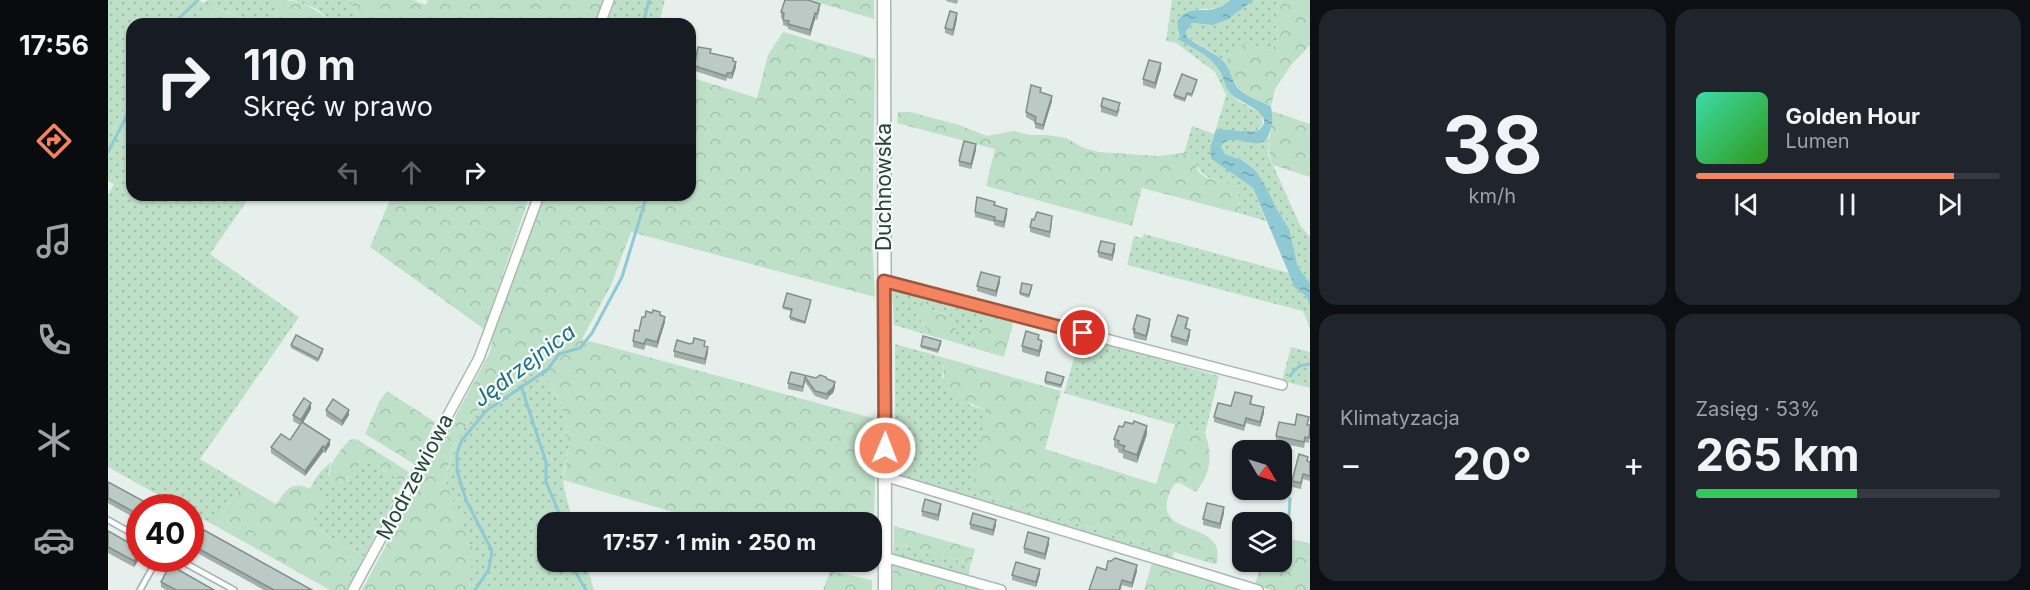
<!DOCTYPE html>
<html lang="pl">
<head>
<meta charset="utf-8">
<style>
  body { margin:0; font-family:Inter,sans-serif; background:#20242c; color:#f1f3f6; height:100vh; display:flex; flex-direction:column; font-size:22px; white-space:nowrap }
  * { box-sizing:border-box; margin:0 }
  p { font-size:20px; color:#9ea1a6 }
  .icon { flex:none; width:33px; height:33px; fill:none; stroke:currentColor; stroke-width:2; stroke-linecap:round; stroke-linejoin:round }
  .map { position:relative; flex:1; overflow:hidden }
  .drawer { display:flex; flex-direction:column; gap:9px; padding:9px; background:#0d0f14; width:720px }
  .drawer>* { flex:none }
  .hud { position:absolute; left:18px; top:18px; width:570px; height:183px; border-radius:18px; box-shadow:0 2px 4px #0004; background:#171b24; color:#f1f3f6; overflow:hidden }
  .needle { width:39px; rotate:128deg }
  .buttons { position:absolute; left:1124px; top:440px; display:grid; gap:12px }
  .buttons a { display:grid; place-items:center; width:60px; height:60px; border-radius:12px; background:#171b24; box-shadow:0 2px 4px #0004; font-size:30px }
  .speed { position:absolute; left:18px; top:494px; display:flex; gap:12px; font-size:30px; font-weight:700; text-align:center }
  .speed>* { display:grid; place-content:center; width:78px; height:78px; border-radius:50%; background:#171b24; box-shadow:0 2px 4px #0004; line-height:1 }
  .speed .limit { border:9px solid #d22; background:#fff; color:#111 }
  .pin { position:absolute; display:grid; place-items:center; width:51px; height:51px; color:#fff; margin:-26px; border:3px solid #fff; border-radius:50%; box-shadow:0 2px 6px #0007 }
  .me { position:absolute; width:66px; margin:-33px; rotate:1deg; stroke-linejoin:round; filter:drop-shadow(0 0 4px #0008) }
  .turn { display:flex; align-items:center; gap:21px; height:126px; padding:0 18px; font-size:27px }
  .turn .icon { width:78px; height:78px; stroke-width:2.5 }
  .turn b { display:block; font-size:42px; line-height:51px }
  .lanes { display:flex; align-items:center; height:57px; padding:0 18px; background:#0003; justify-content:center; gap:30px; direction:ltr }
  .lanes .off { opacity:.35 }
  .big { font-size:45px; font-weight:700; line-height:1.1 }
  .drawer .card { flex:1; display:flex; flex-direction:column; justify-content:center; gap:9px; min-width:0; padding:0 21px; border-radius:18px; background:#20242c }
  .drawer .dial { align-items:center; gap:0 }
  .dial b { font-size:78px; line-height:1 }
  .song { display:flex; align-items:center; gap:18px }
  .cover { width:72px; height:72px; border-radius:9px; background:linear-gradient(135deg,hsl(160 70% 55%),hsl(110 70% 35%)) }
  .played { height:6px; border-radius:3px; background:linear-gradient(90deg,#f4845f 85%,#363941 85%) }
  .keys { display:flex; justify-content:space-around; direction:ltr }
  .heat { display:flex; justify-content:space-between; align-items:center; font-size:33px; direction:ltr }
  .charge { height:9px; border-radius:4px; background:linear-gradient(90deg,#34c759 53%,#363941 0) }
  .drawer .tiles { flex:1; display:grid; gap:9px; grid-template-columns:repeat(2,1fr) }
  .trip { position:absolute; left:429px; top:512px; width:345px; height:60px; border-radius:18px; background:#171b24; box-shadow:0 2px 4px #0004; font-weight:700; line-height:60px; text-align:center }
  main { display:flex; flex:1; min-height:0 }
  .tab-bar { display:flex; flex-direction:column; width:108px; justify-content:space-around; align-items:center; background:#090b0e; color:#9ea1a6 }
  .tab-bar .icon { width:42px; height:42px }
  .tab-bar .current { color:#f4845f }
  .tab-bar b { font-size:27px; color:#f1f3f6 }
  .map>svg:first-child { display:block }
</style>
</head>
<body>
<main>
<nav class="tab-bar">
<b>17:56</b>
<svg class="icon current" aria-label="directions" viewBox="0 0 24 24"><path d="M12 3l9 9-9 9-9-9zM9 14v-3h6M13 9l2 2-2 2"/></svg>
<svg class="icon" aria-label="music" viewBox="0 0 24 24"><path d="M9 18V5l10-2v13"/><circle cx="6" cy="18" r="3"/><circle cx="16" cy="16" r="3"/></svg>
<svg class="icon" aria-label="phone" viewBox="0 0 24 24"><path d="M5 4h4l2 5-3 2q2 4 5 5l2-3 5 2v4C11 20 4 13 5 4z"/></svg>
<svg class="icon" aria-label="climate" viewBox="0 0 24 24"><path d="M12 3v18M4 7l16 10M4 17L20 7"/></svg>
<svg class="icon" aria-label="car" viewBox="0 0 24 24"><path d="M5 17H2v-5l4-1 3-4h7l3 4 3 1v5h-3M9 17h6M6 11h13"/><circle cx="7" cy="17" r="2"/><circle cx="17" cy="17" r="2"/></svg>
</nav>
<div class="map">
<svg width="1202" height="590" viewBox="0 0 1202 590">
  <defs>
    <pattern id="grass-dots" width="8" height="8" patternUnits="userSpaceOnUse" patternTransform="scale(1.5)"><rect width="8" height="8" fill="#bfe0c8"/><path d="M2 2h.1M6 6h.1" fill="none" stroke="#a4c1ad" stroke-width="1.8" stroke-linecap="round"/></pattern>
    <pattern id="forest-crowns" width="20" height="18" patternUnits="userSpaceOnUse" patternTransform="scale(1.5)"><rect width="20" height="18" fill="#bfe0c8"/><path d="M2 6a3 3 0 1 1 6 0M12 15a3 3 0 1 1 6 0" fill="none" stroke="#a4c1ad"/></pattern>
    <pattern id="water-ripples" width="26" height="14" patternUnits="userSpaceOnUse" patternTransform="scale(1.5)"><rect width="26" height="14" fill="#8ec9d4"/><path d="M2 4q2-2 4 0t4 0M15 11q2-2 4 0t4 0" fill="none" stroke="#74a5ad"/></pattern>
  </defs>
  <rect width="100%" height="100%" fill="#e6efeb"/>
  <g fill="url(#grass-dots)">
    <polygon points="0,0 89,0 96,3 100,0 177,0 173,0 169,4 169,14 165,24 151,24 105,7 86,24 24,24 24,95 4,132 15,137 24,119 24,195 143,195 102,254 191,317 92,459 135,485 106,525 83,513 82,507 72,507 0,467 0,195 6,184 0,181"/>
    <polygon points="185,0 242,0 254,24 226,24 209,9"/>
    <polygon points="507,0 557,0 551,24 499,24"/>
    <path d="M1064 0H1122L1110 8 1083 10 1070 32 1072 39 1099 57 1110 67 1121 92 1129 100 1154 114V126C1143 138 1123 128 1108 129L1118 95 1107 72 1068 43 1058 41Z"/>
    <path d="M1146 0H1169C1172 15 1165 21 1170 38L1164 49 1158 51C1134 38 1134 45 1116 62L1107 54 1079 37 1078 32 1084 23 1105 25 1119 20Z"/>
    <path d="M1084 126 1106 134 1102 148 1103 159 1145 188 1158 221 1130 213 1131 202 1117 181C1086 178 1096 166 1076 153Z"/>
    <path d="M1161 137 1160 154 1192 225 1202 237V283L1190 267 1186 252 1168 208 1148 171 1134 160 1117 154 1113 145C1126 129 1142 153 1161 137Z"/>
    <polygon points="1036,234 1181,273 1187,288 1198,296 1202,306 1202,329 1195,311 1019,265 1026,236 1034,238"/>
    <polygon points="788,287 883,313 866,331 862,347 846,342 848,330 838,314 821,309 812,320 819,326 820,335 786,325 784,289"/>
    <polygon points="972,337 1111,376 1097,433 956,393"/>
    <polygon points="787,344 837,358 834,377 862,405 881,411 868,493 1066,552 1064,559 790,475 790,463 787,463"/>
    <polygon points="1183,347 1202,352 1202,388 1174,381"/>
    <path d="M430 368C450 386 462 423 460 449 459 460 454 471 455 481 457 495 462 509 465 522H440V561H477L486 590H361L362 584 337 479 349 438 370 409 413 374Z"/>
    <path d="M260 459C273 465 282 478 296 481L256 557 202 525C201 493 197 485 223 462L220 475 238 481 244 469 252 460Z"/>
    <polygon points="786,543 863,564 860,575 785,554"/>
  </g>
  <g fill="url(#forest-crowns)">
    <path d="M173 0C195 0 209 10 226 24H165L169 14V4Z"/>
    <polygon points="242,0 305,0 318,5 320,0 495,0 487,24 254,24"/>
    <polygon points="702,0 766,0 766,19"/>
    <path d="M1169 0H1202V45L1183 65 1167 89 1163 107C1152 101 1134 95 1128 85 1123 77 1122 69 1116 62 1134 45 1134 37 1158 51L1164 49 1170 38C1165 21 1172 15 1169 0Z"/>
    <polygon points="104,7 151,24 86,24"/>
    <path d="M675 32 767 59 764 240 767 297 523 232 503 285 474 339 768 419 765 570 734 561H764V522H599L455 480C456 469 460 458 460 447 461 419 450 387 430 368L413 374 370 409 349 438 339 470 337 479 339 486 365 550 361 590H254L382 352 387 326 436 195H582V77L649 98 660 55Z"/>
    <polygon points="24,95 24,119 15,137 4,132"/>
    <path d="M1164 111 1202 124V177L1165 165C1156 146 1165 131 1164 111Z"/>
    <polygon points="790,112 802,112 851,125 879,136 906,131 922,135 939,135 958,138 976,148 990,152 1051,156 1076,153 1086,160 1090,171 1098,178 1117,181 1131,193 1130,213 1034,188 1024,226 878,186 887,149 789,123"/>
    <polygon points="284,195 422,195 376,329 262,247"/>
    <polygon points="813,302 816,303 821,309 843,316 848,330 846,342 820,335 819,326 808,316 809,305"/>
    <polygon points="883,313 906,320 896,357 862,347 866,331"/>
    <path d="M837 358 953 391 937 449 1048 484 1067 424 1097 433C1105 455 1103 473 1088 492L1072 483 1066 484C1039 532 1093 522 1107 544 1110 549 1110 557 1109 563L1106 564 868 493C860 480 877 428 881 411L848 398C834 386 834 375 837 358Z"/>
    <polygon points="279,391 327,422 306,464 257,434 272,400"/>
    <path d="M246 439 250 440 301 472 296 481C279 477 271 459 252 460L231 489 225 488C214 469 230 454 241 440Z"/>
    <path d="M135 485 168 504C172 500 175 493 180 489 191 479 211 492 218 502L202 525 256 557 239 590H222L106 525Z"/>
    <polygon points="786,526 867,549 863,564 786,543"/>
    <polygon points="1173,537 1202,543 1202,590 1163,590 1147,585 1150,574 1158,561 1173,561"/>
    <polygon points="785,562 884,590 785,590"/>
    <polygon points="1044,563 1134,590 1036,590"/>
    <polygon points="722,571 764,580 764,590 715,590"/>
  </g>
  <path fill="url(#water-ripples)" d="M1122 0H1146L1119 20 1105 25 1084 23 1078 32 1079 37C1090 46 1105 51 1115 61 1123 69 1123 79 1129 87 1136 96 1153 101 1163 107 1165 115 1165 123 1162 131 1155 159 1126 128 1113 146L1117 154 1134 160 1148 171 1159 189 1168 208 1181 229 1190 267 1202 283V306L1198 296 1187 288 1145 188 1103 159 1102 148 1108 129C1119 128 1145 136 1153 128 1167 112 1128 102 1121 92 1116 84 1115 74 1109 67 1100 55 1084 48 1072 40L1069 21C1084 3 1091 14 1109 8 1114 7 1118 3 1122 0Z"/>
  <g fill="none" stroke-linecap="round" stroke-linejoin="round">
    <g stroke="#8ec9d4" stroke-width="3">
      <polyline points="65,24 90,0"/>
      <polyline points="535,24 541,0"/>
      <polyline points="0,152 24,106"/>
      <path d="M1182 376C1188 367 1192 365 1202 364"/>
      <polyline points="413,386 438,462 438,482 455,522"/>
      <polyline points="1173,536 1181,515 1182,499"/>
      <polyline points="465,561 467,571 478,590"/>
      <polyline points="1153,571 1159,561"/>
      <polyline points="367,590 381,569 384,551 358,500 349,471 349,453 354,440 378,411 440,369 451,354 472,348 484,333 514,277 539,195"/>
    </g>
    <defs>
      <g id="service">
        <polyline points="0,520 32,538"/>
        <polyline points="68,558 126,590"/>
        <polyline points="32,590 50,558"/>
      </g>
      <g id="minor">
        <polyline points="492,24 501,0"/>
        <polyline points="776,281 1174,385"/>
        <polyline points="776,476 1150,590"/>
        <polyline points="776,557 893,590"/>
        <polyline points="245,590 371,358 431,195"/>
      </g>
      <polyline id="tertiary" points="776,0 777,590"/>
    </defs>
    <use href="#service" stroke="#a8b8b2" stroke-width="8"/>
    <use href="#minor" stroke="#a8b8b2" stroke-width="12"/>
    <use href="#tertiary" stroke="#a8b8b2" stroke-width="15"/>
    <use href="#service" stroke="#fff" stroke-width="4.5"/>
    <use href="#minor" stroke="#fff" stroke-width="9"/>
    <use href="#tertiary" stroke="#fff" stroke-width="12"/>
  </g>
  <g fill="#a1aea9">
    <polygon points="838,0 850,0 849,4 838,1"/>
    <polygon points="712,9 709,20 707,19 702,36 680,29 680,27 675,25 675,18 673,18 673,12"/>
    <polygon points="849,19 845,36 837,33 837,28"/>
    <polygon points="603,53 625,61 628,67 624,79 619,78 618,81 587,71 587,66"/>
    <polygon points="1053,69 1047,89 1035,85 1035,79"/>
    <polygon points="1089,82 1084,97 1079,95 1077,102 1066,98 1066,95"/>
    <polygon points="933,92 944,101 935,130 927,128 927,122 918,117 918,112"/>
    <polygon points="993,106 1012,109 1009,117 993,112"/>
    <polygon points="868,150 863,169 851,166 851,161"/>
    <polygon points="887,206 899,214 896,228 886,225 886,222 867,217 867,212"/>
    <polygon points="944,222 942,238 922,232 922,227"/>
    <polygon points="1007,250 1004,261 990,257 990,252"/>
    <polygon points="892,282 888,297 869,291 869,286"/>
    <polygon points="924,288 921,298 912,295 912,293"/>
    <polygon points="703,302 697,324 682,320 683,311 675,309 675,307"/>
    <polygon points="552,315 557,322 549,348 538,345 536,350 525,347 525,341 531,331 537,317"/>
    <polygon points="1080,323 1078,329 1082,335 1079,346 1063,342 1063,336"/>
    <polygon points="1042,324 1038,341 1026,338 1026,335 1025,334 1025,329"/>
    <polygon points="931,340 934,346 931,357 914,352 914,346"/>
    <polygon points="582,344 597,346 600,352 597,365 566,357 566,351"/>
    <polygon points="833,344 830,353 813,348 813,346"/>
    <polygon points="183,345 215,352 210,362 183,348"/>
    <polygon points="683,372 708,378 719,379 727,387 725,393 721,396 719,400 707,396 697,382 695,392 680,389 680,383"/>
    <polygon points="956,380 953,388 937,384 937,381"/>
    <polygon points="1144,402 1143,404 1156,413 1152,427 1138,423 1136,431 1106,422 1106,417 1123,406"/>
    <polygon points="203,409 195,422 222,445 217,453 215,452 197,476 163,453 163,447 182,440 192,425 185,421 185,415"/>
    <polygon points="218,410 241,415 234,426 218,416"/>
    <polygon points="1187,425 1202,425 1201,443 1197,442 1196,448 1168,442 1168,436"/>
    <polygon points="1039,434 1029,463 1015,458 1015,454 1010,452 1010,449 1006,447 1006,439"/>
    <polygon points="1200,461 1202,462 1202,481 1195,479 1193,489 1184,487 1184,481"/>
    <polygon points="0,482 32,507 32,521 0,503"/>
    <polygon points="833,509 830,521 814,516 814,511"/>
    <polygon points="1116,513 1112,529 1095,525 1095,519"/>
    <polygon points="862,524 888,525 885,536 862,529"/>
    <polygon points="82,529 204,590 156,590 82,549"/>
    <polygon points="0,531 32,549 32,558 26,567 0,553"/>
    <polygon points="941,544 937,560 916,553 916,548"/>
    <polygon points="998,570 1029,571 1024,588 1014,585 1013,590 981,590"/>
    <polygon points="932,574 928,587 904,580 904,575"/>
    <polygon points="53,582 106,590 58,590 53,587"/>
  </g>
  <g fill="#838d89">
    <polygon points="707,13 707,19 702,36 702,30"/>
    <polygon points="849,13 849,19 845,36 845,30"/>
    <polygon points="628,62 628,67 624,79 624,73"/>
    <polygon points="1053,63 1053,69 1047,89 1047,83"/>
    <polygon points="944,96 944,101 935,130 935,125"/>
    <polygon points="868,144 868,150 863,169 863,164"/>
    <polygon points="899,209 899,214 896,228 896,222"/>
    <polygon points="1007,244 1007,250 1004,261 1004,255"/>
    <polygon points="892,277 892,282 888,297 888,291"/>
    <polygon points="557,317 557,322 549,348 549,342"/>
    <polygon points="1042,319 1042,324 1038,341 1038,336"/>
    <polygon points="1082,330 1082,335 1079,346 1079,341"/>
    <polygon points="934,341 934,346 931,357 931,351"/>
    <polygon points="600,347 600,352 597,365 597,359"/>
    <polygon points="727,382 727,387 725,393 721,396 719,400 721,391"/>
    <polygon points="203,403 203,409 193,426 193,420"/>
    <polygon points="1156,407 1156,413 1152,427 1152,422"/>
    <polygon points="241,410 241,415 234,426 234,421"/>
    <polygon points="1039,426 1039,434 1029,463 1029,455"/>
    <polygon points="222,440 222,445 217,453 217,448"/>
    <polygon points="215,446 215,452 197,476 197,471"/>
    <polygon points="833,504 833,509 830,521 830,515"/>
    <polygon points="1116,507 1116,513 1112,529 1112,524"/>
    <polygon points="888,520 888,525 885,536 885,530"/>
    <polygon points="941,538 941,544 937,560 937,554"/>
    <polygon points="32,552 32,558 26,567 26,561"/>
    <polygon points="1029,565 1029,571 1024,588 1024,583"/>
    <polygon points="932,569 932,574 928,587 928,582"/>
  </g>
  <g fill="#bbcac4" stroke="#838d89" stroke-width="1.5">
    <polygon points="677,0 700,0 712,4 709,14 707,13 702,30 680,24 681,21 675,20 676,13 673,12"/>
    <polygon points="842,11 849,13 845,30 837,28"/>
    <polygon points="564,20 573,22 573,24 563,24"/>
    <polygon points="590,47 603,49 602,53 625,58 625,61 628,62 624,73 619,73 618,76 587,66 587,62"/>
    <polygon points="1041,60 1053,63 1047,83 1035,79"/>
    <polygon points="1074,74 1089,80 1084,94 1079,93 1077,99 1066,95"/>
    <polygon points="923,85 933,88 932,92 944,96 935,125 927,123 928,117 918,112"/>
    <polygon points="995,98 1012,103 1009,112 993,106"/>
    <polygon points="856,141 868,144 863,164 851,161"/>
    <polygon points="869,197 887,202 886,205 899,209 896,222 886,220 887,217 867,212"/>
    <polygon points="929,212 944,216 942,232 922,227 924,219 926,220"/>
    <polygon points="993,241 1007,244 1004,255 990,252"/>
    <polygon points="873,272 892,277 888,291 869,286"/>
    <polygon points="914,283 924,285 921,295 912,293"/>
    <polygon points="679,293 703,300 697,322 682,317 684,309 675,307"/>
    <polygon points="545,310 552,312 552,315 557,317 549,342 538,339 536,344 525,341 527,330 531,331 534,317 537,317 538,311 544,313"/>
    <polygon points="1029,315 1042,319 1038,336 1026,332 1027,329 1025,329"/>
    <polygon points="1070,315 1080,318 1077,328 1082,330 1079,341 1063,336"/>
    <polygon points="918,331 931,335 930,339 934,341 931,351 914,346"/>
    <polygon points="188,335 215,349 210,359 183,345"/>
    <polygon points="815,336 833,341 830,350 813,346"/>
    <polygon points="586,338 597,341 596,346 600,347 597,359 566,351 569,340 582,344 585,343"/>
    <polygon points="683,372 708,378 712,375 718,377 719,379 727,382 725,388 721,391 719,394 707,391 697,377 695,387 680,383"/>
    <polygon points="939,372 956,377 953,385 937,381"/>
    <polygon points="1127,392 1144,396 1142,404 1156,407 1152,422 1138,418 1136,426 1106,417 1110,403 1123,406"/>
    <polygon points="196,398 203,403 193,420 185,415"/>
    <polygon points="225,399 241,410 234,421 218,410"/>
    <polygon points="1189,414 1201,417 1199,425 1202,425 1201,438 1197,437 1196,442 1168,436 1171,422 1187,425"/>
    <polygon points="1026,421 1039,426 1029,455 1015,450 1017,446 1010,444 1011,441 1006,439 1011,426 1015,427 1017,422 1025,424"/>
    <polygon points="194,422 222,440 217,448 215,446 197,471 163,447 173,434 182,440"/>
    <polygon points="1191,454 1200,457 1199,461 1202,462 1202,476 1195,474 1193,483 1184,481"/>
    <polygon points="0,482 46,507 32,507 32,515 0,498"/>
    <polygon points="817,499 833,504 830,515 814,511"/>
    <polygon points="1099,503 1116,507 1112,524 1095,519"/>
    <polygon points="865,513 888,520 885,530 862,524"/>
    <polygon points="85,524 204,590 166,590 82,544 82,529"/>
    <polygon points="0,531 32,549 32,552 26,561 0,547"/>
    <polygon points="920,532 941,538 937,554 916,548"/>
    <polygon points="1007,558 1029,565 1024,583 1014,580 1011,590 981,590 989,567 998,570 1000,561 1003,561"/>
    <polygon points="908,562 932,569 928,582 904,575"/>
    <polygon points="62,565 106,590 68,590 53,582"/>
  </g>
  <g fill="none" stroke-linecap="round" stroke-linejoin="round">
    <defs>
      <polyline id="route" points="777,448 776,281 975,333"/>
    </defs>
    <use href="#route" stroke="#9f563e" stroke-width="15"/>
    <use href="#route" stroke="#f4845f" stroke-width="10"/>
  </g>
  <g text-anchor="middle" stroke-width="4.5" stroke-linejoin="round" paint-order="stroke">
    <g font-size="21" fill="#24423a" stroke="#f7fbf9">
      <text transform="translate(776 187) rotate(-90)" y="7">Duchnowska</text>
      <text transform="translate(307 477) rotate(-62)" y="7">Modrzewiowa</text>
    </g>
    <g font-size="22" font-style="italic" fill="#1c6f80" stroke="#f7fbf9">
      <text transform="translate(416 365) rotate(-37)" y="8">Jędrzejnica</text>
    </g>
  </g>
</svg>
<div class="buttons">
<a><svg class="needle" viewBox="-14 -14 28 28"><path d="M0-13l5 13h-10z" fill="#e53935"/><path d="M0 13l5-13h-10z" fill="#9ea1a6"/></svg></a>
<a><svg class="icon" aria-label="layers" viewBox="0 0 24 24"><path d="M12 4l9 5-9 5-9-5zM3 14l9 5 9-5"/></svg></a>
</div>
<div class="speed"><div class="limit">40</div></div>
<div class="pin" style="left:975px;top:333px;background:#d93025"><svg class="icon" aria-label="arrive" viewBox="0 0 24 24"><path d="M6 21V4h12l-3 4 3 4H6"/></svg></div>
<svg class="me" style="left:777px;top:448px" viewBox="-20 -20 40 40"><circle r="17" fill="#f4845f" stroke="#fff" stroke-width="3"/><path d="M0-11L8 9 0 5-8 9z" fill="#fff"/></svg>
<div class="trip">17:57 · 1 min · 250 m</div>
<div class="hud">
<div class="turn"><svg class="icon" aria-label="right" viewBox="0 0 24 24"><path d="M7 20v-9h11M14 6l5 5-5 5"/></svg><div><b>110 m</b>Skręć w prawo</div></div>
<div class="lanes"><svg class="icon off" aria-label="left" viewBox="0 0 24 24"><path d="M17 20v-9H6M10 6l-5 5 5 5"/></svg><svg class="icon off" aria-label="ahead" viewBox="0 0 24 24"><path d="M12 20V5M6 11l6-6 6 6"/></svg><svg class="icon" aria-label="right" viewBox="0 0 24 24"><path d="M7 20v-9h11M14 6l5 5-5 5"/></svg></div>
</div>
</div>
<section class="drawer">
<div class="tiles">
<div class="card dial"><b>38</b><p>km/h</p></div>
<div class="card">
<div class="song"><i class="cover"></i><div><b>Golden Hour</b><p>Lumen</p></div></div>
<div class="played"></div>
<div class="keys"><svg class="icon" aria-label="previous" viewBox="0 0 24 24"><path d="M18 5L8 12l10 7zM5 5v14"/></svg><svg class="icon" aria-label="pause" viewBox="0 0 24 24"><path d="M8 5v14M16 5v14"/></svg><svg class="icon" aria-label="next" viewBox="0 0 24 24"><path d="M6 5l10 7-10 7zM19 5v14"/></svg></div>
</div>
<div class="card"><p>Klimatyzacja</p>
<div class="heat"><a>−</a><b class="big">20°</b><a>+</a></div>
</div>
<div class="card"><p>Zasięg · 53%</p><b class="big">265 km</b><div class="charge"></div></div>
</div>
</section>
</main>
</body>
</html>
